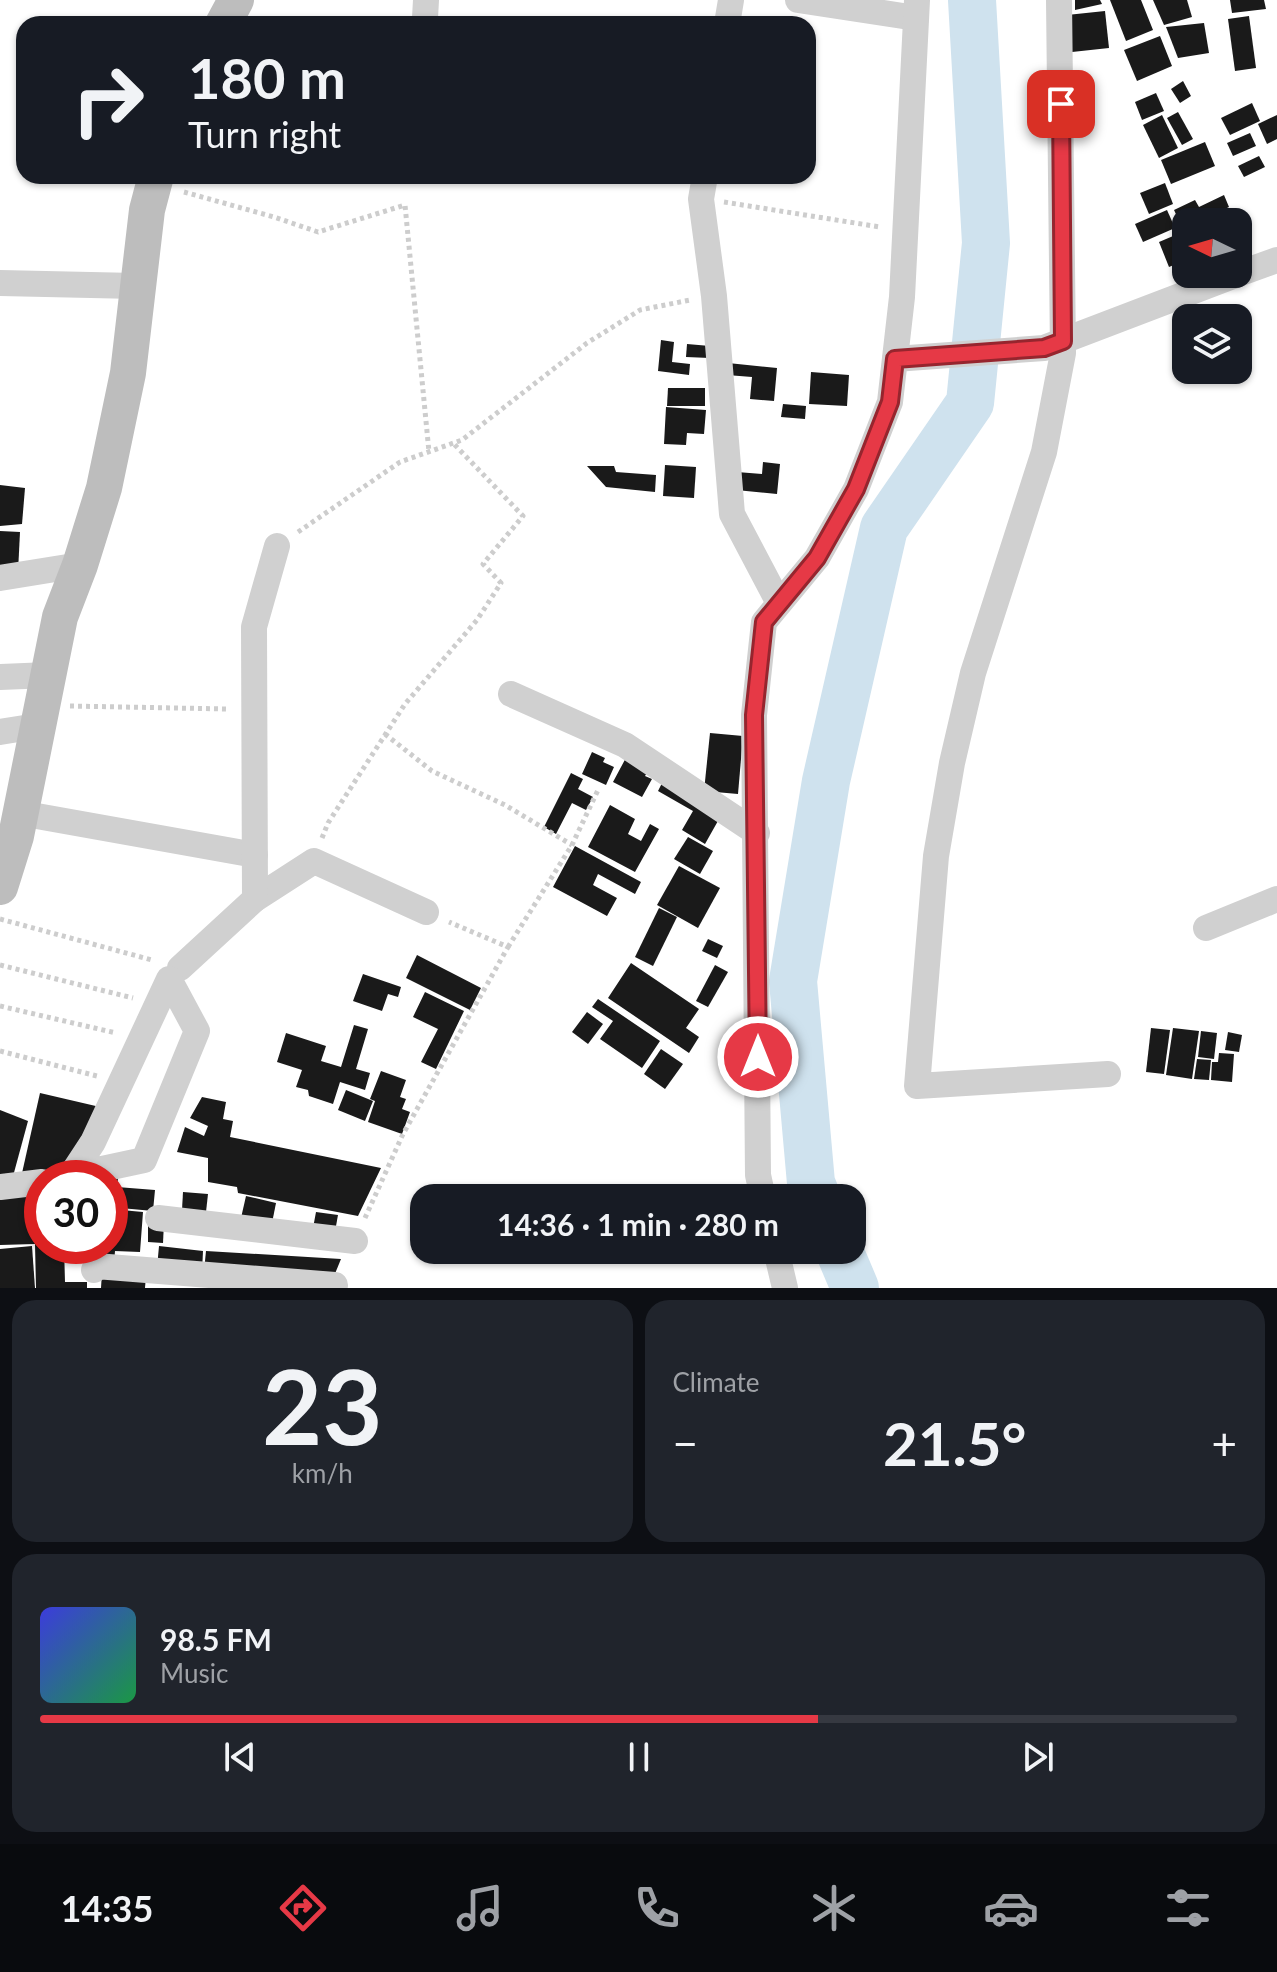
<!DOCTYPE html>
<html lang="en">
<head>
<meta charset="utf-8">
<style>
  body { margin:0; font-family:Lato,sans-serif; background:#20242c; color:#f1f3f6; height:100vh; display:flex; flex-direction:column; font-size:30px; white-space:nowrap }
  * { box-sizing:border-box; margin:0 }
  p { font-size:26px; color:#9ea1a6 }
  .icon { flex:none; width:44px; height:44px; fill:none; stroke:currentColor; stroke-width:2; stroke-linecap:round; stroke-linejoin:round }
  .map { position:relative; height:1288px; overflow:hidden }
  .drawer { display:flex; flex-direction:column; gap:12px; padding:12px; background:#0d0f14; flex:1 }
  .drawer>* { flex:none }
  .guide { position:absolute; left:16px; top:16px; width:800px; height:168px; border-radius:24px; box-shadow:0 2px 6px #0004; background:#171b24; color:#f1f3f6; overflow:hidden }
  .needle { width:52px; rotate:275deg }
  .tools { position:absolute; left:1172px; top:208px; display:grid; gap:16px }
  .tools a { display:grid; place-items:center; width:80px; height:80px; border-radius:16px; background:#171b24; box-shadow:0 2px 6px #0004; font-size:40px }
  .speed { position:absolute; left:24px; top:1160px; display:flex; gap:16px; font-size:40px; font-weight:700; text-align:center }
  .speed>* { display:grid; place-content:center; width:104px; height:104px; border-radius:50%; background:#171b24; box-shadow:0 2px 6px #0004; line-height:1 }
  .speed .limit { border:12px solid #d22; background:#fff; color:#111 }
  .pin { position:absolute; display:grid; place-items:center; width:68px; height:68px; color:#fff; margin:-34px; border-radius:16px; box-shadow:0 4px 12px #0006 }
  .me { position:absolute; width:88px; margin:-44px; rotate:0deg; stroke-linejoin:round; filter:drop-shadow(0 0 6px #0008) }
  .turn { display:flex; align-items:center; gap:28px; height:168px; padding:0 40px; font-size:36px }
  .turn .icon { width:104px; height:104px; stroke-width:2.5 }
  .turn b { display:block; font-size:56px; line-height:68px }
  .big { font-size:60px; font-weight:700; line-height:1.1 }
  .drawer .tile { flex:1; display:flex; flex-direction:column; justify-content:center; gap:12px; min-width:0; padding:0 28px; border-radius:24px; background:#20242c }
  .drawer .dial { align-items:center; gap:0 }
  .dial b { font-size:104px; line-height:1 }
  .song { display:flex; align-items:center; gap:24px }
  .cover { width:96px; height:96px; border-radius:12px; background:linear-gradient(135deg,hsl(240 70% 55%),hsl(140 70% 35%)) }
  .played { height:8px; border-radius:4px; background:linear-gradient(90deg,#e63946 65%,#363941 65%) }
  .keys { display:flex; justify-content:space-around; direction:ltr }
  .heat { display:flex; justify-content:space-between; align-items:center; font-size:44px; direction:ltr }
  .drawer .tiles { flex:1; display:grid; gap:12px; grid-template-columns:1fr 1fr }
  .tile:last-child { grid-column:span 2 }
  .trip { position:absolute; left:410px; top:1184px; width:456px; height:80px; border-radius:24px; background:#171b24; box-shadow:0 2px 6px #0004; font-weight:700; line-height:80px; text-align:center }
  .menu { display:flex; height:128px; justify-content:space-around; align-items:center; background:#090b0e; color:#9ea1a6 }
  .menu .icon { width:56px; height:56px }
  .menu .selected { color:#e63946 }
  .menu b { font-size:36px; color:#f1f3f6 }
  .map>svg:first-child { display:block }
</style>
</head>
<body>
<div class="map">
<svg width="1277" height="1288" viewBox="0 0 1277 1288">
  <rect width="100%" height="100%" fill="#fff"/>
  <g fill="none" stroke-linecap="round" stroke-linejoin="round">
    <g stroke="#cfe2ee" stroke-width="48">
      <polyline points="817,1198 811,1183 793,981 826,781 884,528 970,403 986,243 972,0"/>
      <polyline points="839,1250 855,1288"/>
    </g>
  </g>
  <g fill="#1a1a1a">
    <polygon points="1075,0 1100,0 1102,4 1075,10"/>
    <polygon points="1110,0 1141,0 1153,30 1126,41"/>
    <polygon points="1153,0 1187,0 1192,17 1164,25"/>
    <polygon points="1230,0 1264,0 1266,9 1232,13"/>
    <polygon points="1105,11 1109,48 1072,52 1067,15"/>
    <polygon points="1249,16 1256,68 1235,71 1228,19"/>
    <polygon points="1204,23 1209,53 1178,58 1166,27"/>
    <polygon points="1160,36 1172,66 1137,81 1124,50"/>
    <polygon points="1183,81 1191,96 1180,103 1171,89"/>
    <polygon points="1156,93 1164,111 1142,120 1135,102"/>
    <polygon points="1252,103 1260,121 1230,135 1221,118"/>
    <polygon points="1178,112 1193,139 1182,145 1167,118"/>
    <polygon points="1162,115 1178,148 1159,158 1143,125"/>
    <polygon points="1277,115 1277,139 1267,144 1258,124"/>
    <polygon points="1250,133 1256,146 1233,156 1227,143"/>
    <polygon points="1205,142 1215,166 1171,184 1161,160"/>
    <polygon points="1259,156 1265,167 1244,177 1238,166"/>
    <polygon points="1165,183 1173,204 1149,214 1140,193"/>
    <polygon points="1224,195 1229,207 1198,222 1186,222 1183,229 1174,210 1195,200 1199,207"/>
    <polygon points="1167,210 1175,228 1143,242 1135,224"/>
    <polygon points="1185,231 1186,260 1169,267 1159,242"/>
    <polygon points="661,340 674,342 672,362 690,364 689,375 658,371"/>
    <polygon points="687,344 710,346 710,358 686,357"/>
    <polygon points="728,363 777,368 774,401 750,399 752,377 727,375"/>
    <polygon points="811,372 849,375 847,406 809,404"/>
    <polygon points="668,388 705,388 705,406 667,406"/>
    <polygon points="783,404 806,406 805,419 781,417"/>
    <polygon points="666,407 706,410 704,434 687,433 686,445 664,444"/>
    <polygon points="763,462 780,464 777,494 736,490 737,472 762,474"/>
    <polygon points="665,465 696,467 694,498 663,496"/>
    <polygon points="587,466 614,466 616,472 656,475 655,492 606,487"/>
    <polygon points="0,485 25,488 22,524 0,526"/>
    <polygon points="0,531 20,532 18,572 0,571"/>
    <polygon points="710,733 743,736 738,794 704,791"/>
    <polygon points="592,752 605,758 603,762 614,767 606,785 582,774"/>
    <polygon points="628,754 651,766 645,776 652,779 642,797 613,782"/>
    <polygon points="571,773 583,779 578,789 593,797 586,810 572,803 556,834 544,827"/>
    <polygon points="664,779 723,812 705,844 682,830 693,811 658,791"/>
    <polygon points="610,805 635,819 628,834 641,841 650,824 659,829 635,872 588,847"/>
    <polygon points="688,837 713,851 700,874 674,859"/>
    <polygon points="575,846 641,882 635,894 598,874 593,885 617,898 607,916 553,887"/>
    <polygon points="679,866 720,888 698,928 657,905"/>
    <polygon points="659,908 677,917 653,966 635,957"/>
    <polygon points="708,939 723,946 717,958 702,951"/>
    <polygon points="417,955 481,988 470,1010 406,978"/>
    <polygon points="631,963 699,1009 686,1028 699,1037 689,1053 608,998"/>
    <polygon points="715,965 728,972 708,1007 696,1001"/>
    <polygon points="363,974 401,987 398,997 388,994 382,1011 353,1001"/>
    <polygon points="425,992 464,1011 436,1069 421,1062 438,1029 413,1017"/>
    <polygon points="598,999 660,1041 642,1068 600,1039 613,1021 592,1007"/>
    <polygon points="587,1012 603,1024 588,1044 572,1032"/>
    <polygon points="354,1025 368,1029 356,1069 370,1073 365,1090 340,1082 333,1104 309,1096 308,1090 296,1087 302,1070 277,1062 286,1033 326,1046 321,1061 341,1067"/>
    <polygon points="1151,1028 1170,1030 1164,1074 1146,1072"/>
    <polygon points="1173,1028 1199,1031 1192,1079 1166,1075"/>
    <polygon points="1201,1031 1217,1033 1214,1059 1198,1057"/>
    <polygon points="1228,1032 1242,1035 1239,1052 1225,1050"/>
    <polygon points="661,1049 683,1064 665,1089 644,1074"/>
    <polygon points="1219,1053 1234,1054 1232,1082 1211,1080 1212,1062 1218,1062"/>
    <polygon points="1197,1059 1211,1060 1209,1080 1194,1079"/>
    <polygon points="381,1071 406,1080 400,1097 406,1099 402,1109 410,1112 402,1134 368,1122 375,1101 370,1099"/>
    <polygon points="346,1090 373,1101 365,1121 338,1110"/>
    <polygon points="40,1093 100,1107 57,1176 20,1182"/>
    <polygon points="202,1097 226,1102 223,1119 233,1121 230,1137 381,1168 358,1216 238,1193 237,1187 208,1182 208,1158 177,1152 185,1127 204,1136 208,1126 190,1118"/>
    <polygon points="0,1110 28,1121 12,1180 0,1181"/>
    <polygon points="110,1177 118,1178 117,1187 155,1190 153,1211 110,1207"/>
    <polygon points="41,1192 42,1246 64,1246 65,1282 87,1282 87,1288 36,1288 35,1244 0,1245 0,1193"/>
    <polygon points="183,1192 208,1194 206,1212 182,1210"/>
    <polygon points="246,1196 276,1203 272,1223 241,1218"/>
    <polygon points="110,1209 143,1212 140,1252 115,1251 114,1263 93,1261 94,1246 110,1246"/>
    <polygon points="316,1212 338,1215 334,1237 312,1233"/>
    <polygon points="148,1222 164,1222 163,1243 148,1242"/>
    <polygon points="32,1246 35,1288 0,1288 0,1249"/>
    <polygon points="159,1246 203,1251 202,1272 157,1268"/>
    <polygon points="206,1251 341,1259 332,1281 204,1271"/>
    <polygon points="102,1272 146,1275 145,1288 101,1288"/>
  </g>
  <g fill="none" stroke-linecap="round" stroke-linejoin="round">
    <g stroke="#cdcdcd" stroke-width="5" stroke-dasharray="4 4" stroke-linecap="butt">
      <polyline points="184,192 274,217 318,232 405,205 429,452"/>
      <polyline points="724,202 880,227"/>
      <polyline points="298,532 400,462 462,440 587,343 640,310 690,300"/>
      <polyline points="70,706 228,709"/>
      <polyline points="385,734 432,771 505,805 572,845"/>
      <polyline points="322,838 328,823 405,704 477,620 501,583 483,564 523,516 453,443"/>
      <polyline points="0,919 152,960"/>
      <polyline points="508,947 572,845 598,790"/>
      <polyline points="0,965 133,998"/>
      <polyline points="0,1006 116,1033"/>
      <polyline points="0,1051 97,1076"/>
      <polyline points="365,1218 403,1134 508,947 449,922"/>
    </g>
    <g stroke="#d0d0d0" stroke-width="26">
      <polyline points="798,0 916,18"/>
      <polyline points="1059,0 1063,353 1044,452 973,673 952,763 936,856 917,1086 1108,1074"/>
      <polyline points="425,18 426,0"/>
      <polyline points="727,24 731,0"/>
      <polyline points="705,176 701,199 714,296 732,514 779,603"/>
      <polyline points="1238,274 1277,260"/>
      <polyline points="0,283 136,286"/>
      <polyline points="895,359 1044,348 1238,274"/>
      <polyline points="0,578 80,565"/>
      <polyline points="0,677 49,675"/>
      <polyline points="511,694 625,745 757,833"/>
      <polyline points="0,732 37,726"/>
      <polyline points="20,813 255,855"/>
      <polyline points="255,899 314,861 426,912"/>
      <polyline points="1206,928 1277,899"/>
      <polyline points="180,968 255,899 254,627 277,546"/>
      <polyline points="60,1178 144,1160 197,1031 169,979 93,1142 72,1174"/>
      <polyline points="0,1187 42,1182"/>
      <polyline points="763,1198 758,1175 754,715 764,622 817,558 856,489 890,402 902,297 917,0"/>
      <polyline points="158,1218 355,1241"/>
      <polyline points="776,1250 785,1288"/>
      <polyline points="94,1270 96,1266 335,1285"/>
    </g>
    <g stroke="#bdbdbd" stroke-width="36">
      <polyline points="223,24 236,0"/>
      <polyline points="0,887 16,836 60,617 80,565 104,488 128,373 147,210 156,176"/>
    </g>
  </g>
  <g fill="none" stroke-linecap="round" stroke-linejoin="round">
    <defs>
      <polyline id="route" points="758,1057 754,715 764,622 817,558 856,489 890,402 895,359 1044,348 1063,341 1061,104"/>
    </defs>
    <use href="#route" stroke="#96252e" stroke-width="20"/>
    <use href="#route" stroke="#e63946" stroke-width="14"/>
  </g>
</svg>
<div class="tools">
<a><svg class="needle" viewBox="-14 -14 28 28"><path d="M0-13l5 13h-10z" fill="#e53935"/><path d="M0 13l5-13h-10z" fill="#9ea1a6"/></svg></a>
<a><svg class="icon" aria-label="layers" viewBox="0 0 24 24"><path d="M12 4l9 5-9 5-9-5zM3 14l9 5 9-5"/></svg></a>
</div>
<div class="speed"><div class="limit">30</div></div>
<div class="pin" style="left:1061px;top:104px;background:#d93025"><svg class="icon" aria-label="arrive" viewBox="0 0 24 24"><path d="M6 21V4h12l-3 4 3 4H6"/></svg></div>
<svg class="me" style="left:758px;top:1057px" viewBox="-20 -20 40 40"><circle r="17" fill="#e63946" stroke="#fff" stroke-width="3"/><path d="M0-11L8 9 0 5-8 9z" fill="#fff"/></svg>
<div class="trip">14:36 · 1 min · 280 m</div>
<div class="guide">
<div class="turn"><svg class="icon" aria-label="right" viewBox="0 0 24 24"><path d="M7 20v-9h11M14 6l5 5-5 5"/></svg><div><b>180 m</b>Turn right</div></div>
</div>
</div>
<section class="drawer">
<div class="tiles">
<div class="tile dial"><b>23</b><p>km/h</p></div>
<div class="tile"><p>Climate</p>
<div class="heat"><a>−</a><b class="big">21.5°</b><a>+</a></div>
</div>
<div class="tile">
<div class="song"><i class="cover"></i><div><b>98.5 FM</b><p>Music</p></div></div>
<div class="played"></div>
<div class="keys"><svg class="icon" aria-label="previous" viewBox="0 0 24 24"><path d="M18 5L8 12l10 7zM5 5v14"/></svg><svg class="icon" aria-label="pause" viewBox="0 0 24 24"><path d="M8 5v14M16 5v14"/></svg><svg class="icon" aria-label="next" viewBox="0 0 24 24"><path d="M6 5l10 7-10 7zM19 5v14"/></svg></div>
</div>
</div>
</section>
<nav class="menu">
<b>14:35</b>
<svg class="icon selected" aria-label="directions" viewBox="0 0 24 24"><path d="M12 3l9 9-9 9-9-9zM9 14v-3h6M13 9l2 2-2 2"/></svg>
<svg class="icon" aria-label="music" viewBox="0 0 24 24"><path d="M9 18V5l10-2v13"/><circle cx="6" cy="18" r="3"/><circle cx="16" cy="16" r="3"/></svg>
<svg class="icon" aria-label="phone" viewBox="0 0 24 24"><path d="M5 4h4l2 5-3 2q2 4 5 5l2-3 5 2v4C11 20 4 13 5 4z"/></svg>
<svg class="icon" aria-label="climate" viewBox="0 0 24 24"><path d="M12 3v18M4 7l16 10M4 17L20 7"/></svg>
<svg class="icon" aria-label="car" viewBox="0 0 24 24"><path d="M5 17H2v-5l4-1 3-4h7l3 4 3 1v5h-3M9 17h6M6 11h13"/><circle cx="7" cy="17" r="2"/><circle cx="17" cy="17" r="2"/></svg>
<svg class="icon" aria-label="filters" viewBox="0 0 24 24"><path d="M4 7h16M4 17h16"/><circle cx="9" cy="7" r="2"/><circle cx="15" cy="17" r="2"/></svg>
</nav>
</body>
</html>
